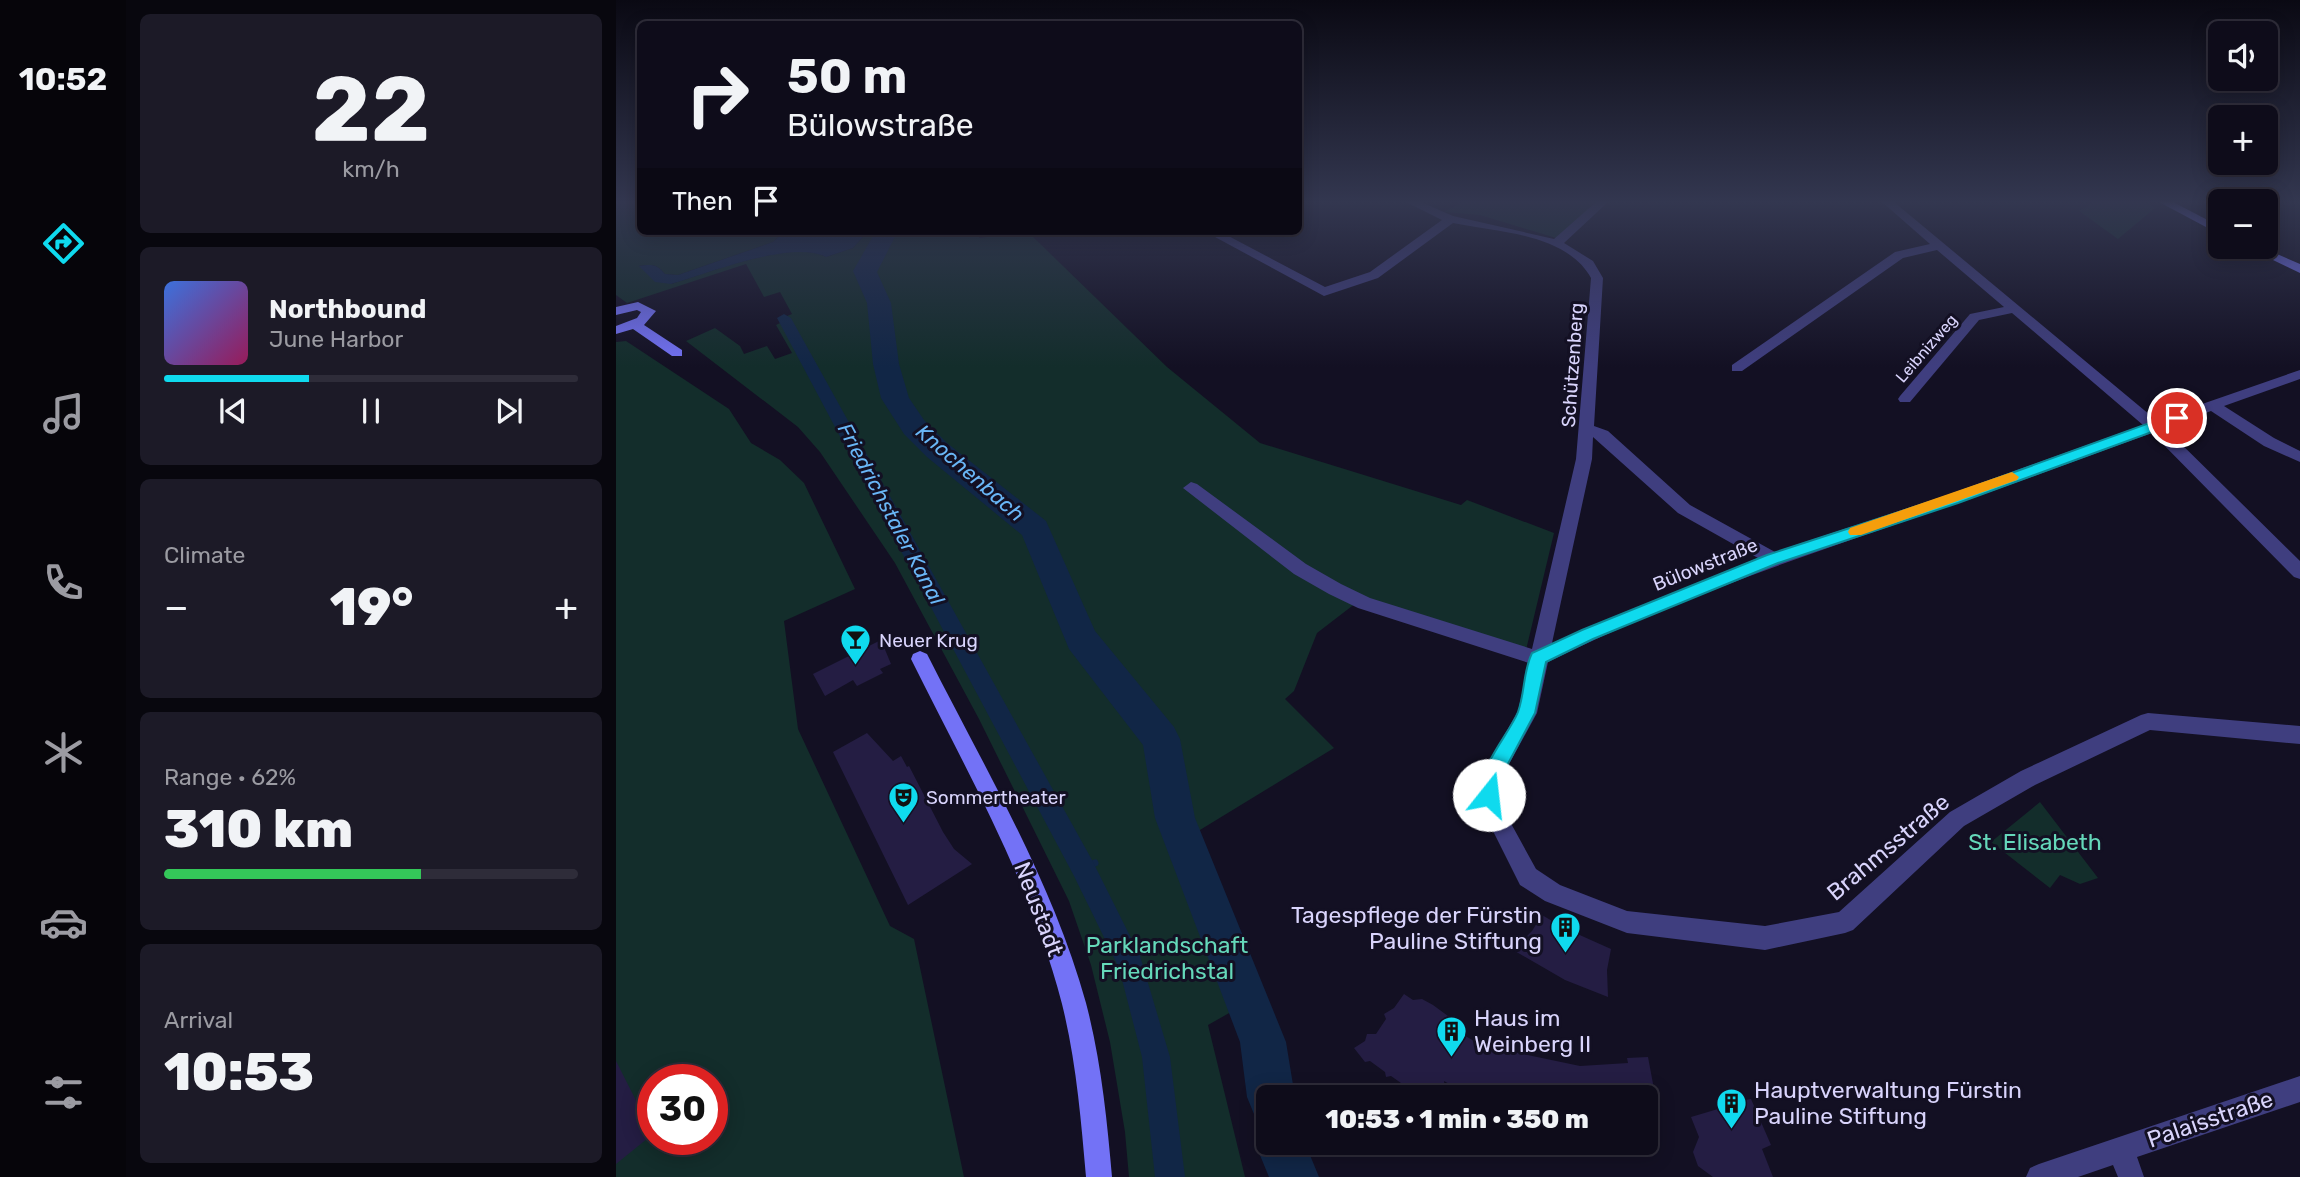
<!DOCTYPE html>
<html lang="en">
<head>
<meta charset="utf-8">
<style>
  body { margin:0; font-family:Rubik,sans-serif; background:#1c1a27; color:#f1f3f6; height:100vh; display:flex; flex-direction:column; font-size:26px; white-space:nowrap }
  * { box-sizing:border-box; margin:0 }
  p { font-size:23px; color:#9b9ba2 }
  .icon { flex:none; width:38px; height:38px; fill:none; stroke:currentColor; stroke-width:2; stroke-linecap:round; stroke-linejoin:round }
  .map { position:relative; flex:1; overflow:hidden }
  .sheet { display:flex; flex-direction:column; gap:14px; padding:14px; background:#08070e; width:490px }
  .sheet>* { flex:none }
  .hud { position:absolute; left:21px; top:21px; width:665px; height:214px; border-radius:10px; box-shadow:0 4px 18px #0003,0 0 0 2px #2e2c39; background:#0e0c1a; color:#f1f3f6; overflow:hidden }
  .fabs { position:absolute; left:1592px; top:21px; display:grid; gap:14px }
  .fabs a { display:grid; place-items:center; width:70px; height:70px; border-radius:10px; background:#0e0c1a; box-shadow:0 4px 18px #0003,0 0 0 2px #2e2c39; font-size:35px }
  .speed { position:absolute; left:21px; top:1064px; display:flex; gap:14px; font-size:35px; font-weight:700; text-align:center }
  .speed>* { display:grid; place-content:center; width:91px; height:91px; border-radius:50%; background:#0e0c1a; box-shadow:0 4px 18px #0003,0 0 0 2px #2e2c39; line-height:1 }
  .speed .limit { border:10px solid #d22; background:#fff; color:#111 }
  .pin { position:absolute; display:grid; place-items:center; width:60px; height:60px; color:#fff; margin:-30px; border:4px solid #fff; border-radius:50%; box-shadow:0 2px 7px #0007 }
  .me { position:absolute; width:77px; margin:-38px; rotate:16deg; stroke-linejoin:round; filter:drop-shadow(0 0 5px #0008) }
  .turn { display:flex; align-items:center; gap:24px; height:147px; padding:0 35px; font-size:32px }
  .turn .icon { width:91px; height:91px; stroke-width:2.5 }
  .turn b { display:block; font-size:49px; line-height:60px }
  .then { display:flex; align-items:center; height:66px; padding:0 35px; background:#0003; gap:14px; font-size:26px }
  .big { font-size:52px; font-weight:800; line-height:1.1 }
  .sheet .widget { flex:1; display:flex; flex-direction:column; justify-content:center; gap:10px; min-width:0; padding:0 24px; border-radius:10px; background:#1c1a27 }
  .sheet .dial { align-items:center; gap:0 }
  .dial b { font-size:91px; line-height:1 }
  .song { display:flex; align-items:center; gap:21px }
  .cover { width:84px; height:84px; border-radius:10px; background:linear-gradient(135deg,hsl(220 70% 55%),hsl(330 70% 35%)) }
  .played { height:7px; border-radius:4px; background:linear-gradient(90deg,#0fdaee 35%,#2e2c39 35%) }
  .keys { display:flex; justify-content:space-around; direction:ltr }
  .heat { display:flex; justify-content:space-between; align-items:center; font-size:38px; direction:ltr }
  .charge { height:10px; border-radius:5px; background:linear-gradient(90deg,#34c759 62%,#2e2c39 0) }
  .trip { position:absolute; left:640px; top:1085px; width:402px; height:70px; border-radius:10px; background:#0e0c1a; box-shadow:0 4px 18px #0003,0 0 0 2px #2e2c39; font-weight:800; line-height:70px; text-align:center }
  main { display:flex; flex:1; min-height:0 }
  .tabs { display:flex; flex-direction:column; width:126px; justify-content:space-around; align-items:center; background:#06050a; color:#9b9ba2 }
  .tabs .icon { width:49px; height:49px }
  .tabs .selected { color:#0fdaee }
  .tabs b { font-size:32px; color:#f1f3f6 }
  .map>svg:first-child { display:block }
</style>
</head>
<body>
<main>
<nav class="tabs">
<b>10:52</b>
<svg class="icon selected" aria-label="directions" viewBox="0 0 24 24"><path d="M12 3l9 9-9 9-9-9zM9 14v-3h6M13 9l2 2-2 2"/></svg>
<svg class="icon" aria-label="music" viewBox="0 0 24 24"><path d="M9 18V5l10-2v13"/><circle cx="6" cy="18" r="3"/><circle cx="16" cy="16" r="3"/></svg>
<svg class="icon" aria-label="phone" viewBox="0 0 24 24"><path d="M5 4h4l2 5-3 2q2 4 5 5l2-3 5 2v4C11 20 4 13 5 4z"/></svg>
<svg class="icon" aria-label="climate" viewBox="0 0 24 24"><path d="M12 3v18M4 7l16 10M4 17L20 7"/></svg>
<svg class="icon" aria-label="car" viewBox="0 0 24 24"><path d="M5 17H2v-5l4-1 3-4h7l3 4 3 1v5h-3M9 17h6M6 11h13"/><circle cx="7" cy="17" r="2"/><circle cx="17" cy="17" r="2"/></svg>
<svg class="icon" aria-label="filters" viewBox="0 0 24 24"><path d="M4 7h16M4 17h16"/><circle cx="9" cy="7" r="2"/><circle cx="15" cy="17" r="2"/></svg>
</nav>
<section class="sheet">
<div class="widget dial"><b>22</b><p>km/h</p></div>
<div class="widget">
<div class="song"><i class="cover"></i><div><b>Northbound</b><p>June Harbor</p></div></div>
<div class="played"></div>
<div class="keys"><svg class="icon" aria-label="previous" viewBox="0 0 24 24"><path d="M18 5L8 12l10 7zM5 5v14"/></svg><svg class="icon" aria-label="pause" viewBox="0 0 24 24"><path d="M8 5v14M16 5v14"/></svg><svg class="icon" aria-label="next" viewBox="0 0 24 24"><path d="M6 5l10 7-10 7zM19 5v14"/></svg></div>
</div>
<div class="widget"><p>Climate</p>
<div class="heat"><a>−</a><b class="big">19°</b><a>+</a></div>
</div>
<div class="widget"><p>Range · 62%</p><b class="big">310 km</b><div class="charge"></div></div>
<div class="widget"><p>Arrival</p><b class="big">10:53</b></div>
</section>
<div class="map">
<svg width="1684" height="1177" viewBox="0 0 1684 1177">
  <rect width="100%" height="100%" fill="#131023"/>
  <g fill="#132d2b" fill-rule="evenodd">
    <path d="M0 202H24V231H169L157 242 62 275 49 274C41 264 36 264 23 266L55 284C92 273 175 239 210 257L237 248 252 231H366L363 238 412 232 551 367 644 443 845 505 851 500 938 533 910 650 740 603 701 633 678 691 669 699 718 748 579 833 593 854 645 995 592 1025 629 1177H513L509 1132 494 1042 475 965 453 901 363 719 279 563 204 452 182 427 70 341 99 328 124 346 128 354 151 346 159 359 176 353 160 325 166 322 164 319 176 314 164 292 148 297 130 264 11 303 0 295Z"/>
    <polygon points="846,202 982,202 940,238 864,215 828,212"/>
    <polygon points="1478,202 1529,202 1539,208 1502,239 1463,211"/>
    <path d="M10 341 113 409 135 443 164 460 188 483 239 589 168 621 182 729 274 926 298 939 348 1177H0V342ZM37 1080H96V1139H37Z"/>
    <polygon points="1424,802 1482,878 1464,884 1444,875 1434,888 1375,842"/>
  </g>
  <path fill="#112646" d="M169 231H252L237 248 210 257C176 239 91 274 55 284L39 282 23 266C36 264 41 264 49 274L62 275 157 242Z"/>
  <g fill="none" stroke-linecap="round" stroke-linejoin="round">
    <polyline stroke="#112646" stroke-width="7" points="467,868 479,863"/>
    <polygon fill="#112646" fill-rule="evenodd" points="168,314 175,318 476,860 524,956 554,1057 569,1177 539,1177 526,1057 503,968 458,876 161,318"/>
    <g fill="#112646" fill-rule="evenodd">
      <polygon points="260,231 282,231 261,272 275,303 283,364 293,398 308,420 331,443 430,521 479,631 558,727 564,739 579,818 670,1042 679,1097 653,1097 653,1120 638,1114 631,1097 624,1042 539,818 527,745 453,649 406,535 311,457 288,434 265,398 257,364 251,303 237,271"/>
      <polygon points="653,1123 653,1143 689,1143 703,1177 653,1177 639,1143 646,1125"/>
    </g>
  </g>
  <g fill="#241d43">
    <polygon points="265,640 275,664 264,669 267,673 241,686 237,680 209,696 197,674"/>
    <polygon points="251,733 277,761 285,756 291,767 293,766 327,832 338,849 356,864 292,905 217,752"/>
    <polygon points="926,915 948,928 995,949 991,970 992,997 949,980 897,950 916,931"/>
    <polygon points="788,994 797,1000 806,999 817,1005 832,1016 827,1023 877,1052 879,1048 964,1066 1012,1063 1011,1058 1032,1057 1038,1089 1030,1089 1031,1097 856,1097 828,1081 830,1097 791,1097 795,1090 775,1076 770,1077 769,1072 754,1061 749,1062 738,1048 749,1041 751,1034 760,1034 770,1019 768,1014 778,1008"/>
    <polygon points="0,1061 37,1134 0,1164"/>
    <polygon points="1135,1099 1155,1145 1146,1149 1157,1177 1097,1177 1082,1166 1077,1152 1083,1137 1075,1117 1102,1109 1100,1105"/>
  </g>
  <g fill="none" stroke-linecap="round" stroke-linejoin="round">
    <g fill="#3f3e7f" fill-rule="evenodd">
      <path d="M790 202H805L837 216 938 239 980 202H992L948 243 977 261 987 278 978 426 992 431 1074 505 1159 552 1331 495 1527 425 1396 313 1363 320 1294 402H1284L1282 399 1284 396 1354 314 1388 307 1321 250 1287 258 1126 371H1116V365L1279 252 1314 244 1266 202H1278L1540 420 1684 370V379L1608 406 1658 438 1684 451V462L1648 446 1595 411 1549 428 1684 561V579L1678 577 1536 433C1471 456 1407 481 1342 503 1203 551 1064 596 932 662L921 713 887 775 883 795 892 818 920 869 944 885 1011 911 1149 926 1223 912 1334 812 1405 771 1525 715 1532 713 1684 726V744L1534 730 1419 785 1348 826 1237 930 1229 933 1149 950 1011 933 929 901 904 885 876 829 863 795 870 767 902 711 913 663 742 608 713 594 678 574 567 488 575 482 581 484 690 564 725 584 754 598 916 649 960 459 975 278C951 234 882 232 837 223L762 278 708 296 588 231H603L709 287 754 272 826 220ZM977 437 1062 513 1142 558 936 643 976 459Z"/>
      <polygon points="1684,1076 1684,1102 1521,1157 1528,1177 1502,1177 1497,1165 1462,1177 1410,1177 1414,1168 1423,1164"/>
    </g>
    <g fill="#7372f6" fill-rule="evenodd">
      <polygon points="1543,202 1557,202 1605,227 1605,235"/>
      <polygon points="1630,247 1645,247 1684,264 1684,273"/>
      <polygon points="22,302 40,311 28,325 66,350 66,356 56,356 17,329 0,334 0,326 21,318 25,312 21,310 0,315 0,307"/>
      <path d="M304 651 311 654C368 767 436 880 470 1003 485 1060 491 1119 496 1177H470C465 1119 460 1060 446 1004 415 883 350 770 295 659L297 654Z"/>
    </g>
  </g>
  <linearGradient id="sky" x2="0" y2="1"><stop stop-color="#0a0913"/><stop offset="0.55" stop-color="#333750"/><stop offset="1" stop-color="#333750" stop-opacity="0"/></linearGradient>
  <rect width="1684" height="367" fill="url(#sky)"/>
  <path fill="#0fdaee" stroke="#0a8e9b" stroke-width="2" d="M1561 413 1568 418 1566 421 1342 503 1162 563 977 639 930 662 919 713 886 775 880 801 873 803 867 801C855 775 893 735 902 712 909 693 907 671 916 653L966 630 1151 555 1332 496Z"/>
  <polygon fill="#f59e0b" points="1396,472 1403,477 1401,480 1245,535 1234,535 1232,532 1234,528"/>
  <defs>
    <symbol id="bar-pin" viewBox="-11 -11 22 30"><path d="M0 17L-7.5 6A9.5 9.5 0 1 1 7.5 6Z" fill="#0fdaee" stroke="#131023"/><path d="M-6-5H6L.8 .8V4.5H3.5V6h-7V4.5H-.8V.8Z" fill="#111"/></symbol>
    <symbol id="theatre-pin" viewBox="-11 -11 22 30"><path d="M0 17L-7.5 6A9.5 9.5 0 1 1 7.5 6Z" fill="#0fdaee" stroke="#131023"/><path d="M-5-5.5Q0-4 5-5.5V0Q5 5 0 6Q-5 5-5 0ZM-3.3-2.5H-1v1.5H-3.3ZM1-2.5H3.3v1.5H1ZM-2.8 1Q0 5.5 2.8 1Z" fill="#111"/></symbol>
    <symbol id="building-pin" viewBox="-11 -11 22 30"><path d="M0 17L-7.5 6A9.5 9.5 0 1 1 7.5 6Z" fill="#0fdaee" stroke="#131023"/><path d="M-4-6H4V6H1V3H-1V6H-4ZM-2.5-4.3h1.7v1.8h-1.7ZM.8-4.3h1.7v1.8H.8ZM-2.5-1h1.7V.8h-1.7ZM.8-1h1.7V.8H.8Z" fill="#111"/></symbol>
  </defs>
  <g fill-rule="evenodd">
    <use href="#bar-pin" x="222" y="622" width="35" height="47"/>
    <use href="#theatre-pin" x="270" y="780" width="35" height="47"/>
    <use href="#building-pin" x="932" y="910" width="35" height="47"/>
    <use href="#building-pin" x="818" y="1014" width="35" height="47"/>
    <use href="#building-pin" x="1098" y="1086" width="35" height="47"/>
  </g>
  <g text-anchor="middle" stroke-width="6" stroke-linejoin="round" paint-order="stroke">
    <g font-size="16" fill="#d9d4fc" stroke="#131023">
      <text transform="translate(1310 348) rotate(-49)" y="6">Leibnizweg</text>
    </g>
    <g font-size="19" fill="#d9d4fc" stroke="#131023">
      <text transform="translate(956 365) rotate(-86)" y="7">Schützenberg</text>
      <text transform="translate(1089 564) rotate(-22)" y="7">Bülowstraße</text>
    </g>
    <g font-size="19" fill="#d9d4fc" stroke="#131023" text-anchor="start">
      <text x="263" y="647">Neuer Krug</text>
      <text x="310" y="804">Sommertheater</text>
    </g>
    <g font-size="21" font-style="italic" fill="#69b6f6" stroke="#131023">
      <text transform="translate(354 473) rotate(41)" y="7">Knochenbach</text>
      <text transform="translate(275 514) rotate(62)" y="7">Friedrichstaler Kanal</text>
    </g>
    <g font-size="23" fill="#65d8ba" stroke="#131023">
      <text x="1419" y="850">St. Elisabeth</text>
      <text x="551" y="953">Parklandschaft<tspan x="551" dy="26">Friedrichstal</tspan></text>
    </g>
    <g font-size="23" fill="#d9d4fc" stroke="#131023">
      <text transform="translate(1272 847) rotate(-40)" y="8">Brahmsstraße</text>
      <text transform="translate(423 909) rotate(69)" y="8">Neustadt</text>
      <text transform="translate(1594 1119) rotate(-19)" y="8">Palaisstraße</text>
    </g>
    <g font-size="23" fill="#d9d4fc" stroke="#131023" text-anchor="start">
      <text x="926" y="923" text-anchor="end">Tagespflege der Fürstin<tspan x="926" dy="26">Pauline Stiftung</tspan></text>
      <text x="858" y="1026">Haus im<tspan x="858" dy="26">Weinberg II</tspan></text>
      <text x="1138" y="1098">Hauptverwaltung Fürstin<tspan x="1138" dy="26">Pauline Stiftung</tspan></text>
    </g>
  </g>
</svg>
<div class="fabs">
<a><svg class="icon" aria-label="sound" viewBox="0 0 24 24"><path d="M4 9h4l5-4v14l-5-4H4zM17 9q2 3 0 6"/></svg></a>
<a>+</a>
<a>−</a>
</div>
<div class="speed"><div class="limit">30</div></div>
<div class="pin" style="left:1561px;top:418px;background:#d93025"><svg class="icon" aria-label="arrive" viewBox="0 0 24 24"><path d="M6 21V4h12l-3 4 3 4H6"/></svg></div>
<svg class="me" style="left:873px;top:795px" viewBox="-20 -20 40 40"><circle r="19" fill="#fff"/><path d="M0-13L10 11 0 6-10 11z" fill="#0fdaee"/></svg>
<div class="trip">10:53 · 1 min · 350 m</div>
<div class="hud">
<div class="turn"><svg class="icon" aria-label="right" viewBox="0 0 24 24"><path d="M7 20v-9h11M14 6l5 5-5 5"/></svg><div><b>50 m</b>Bülowstraße</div></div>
<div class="then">Then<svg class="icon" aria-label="arrive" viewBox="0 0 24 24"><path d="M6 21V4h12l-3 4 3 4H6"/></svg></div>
</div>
</div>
</main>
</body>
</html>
